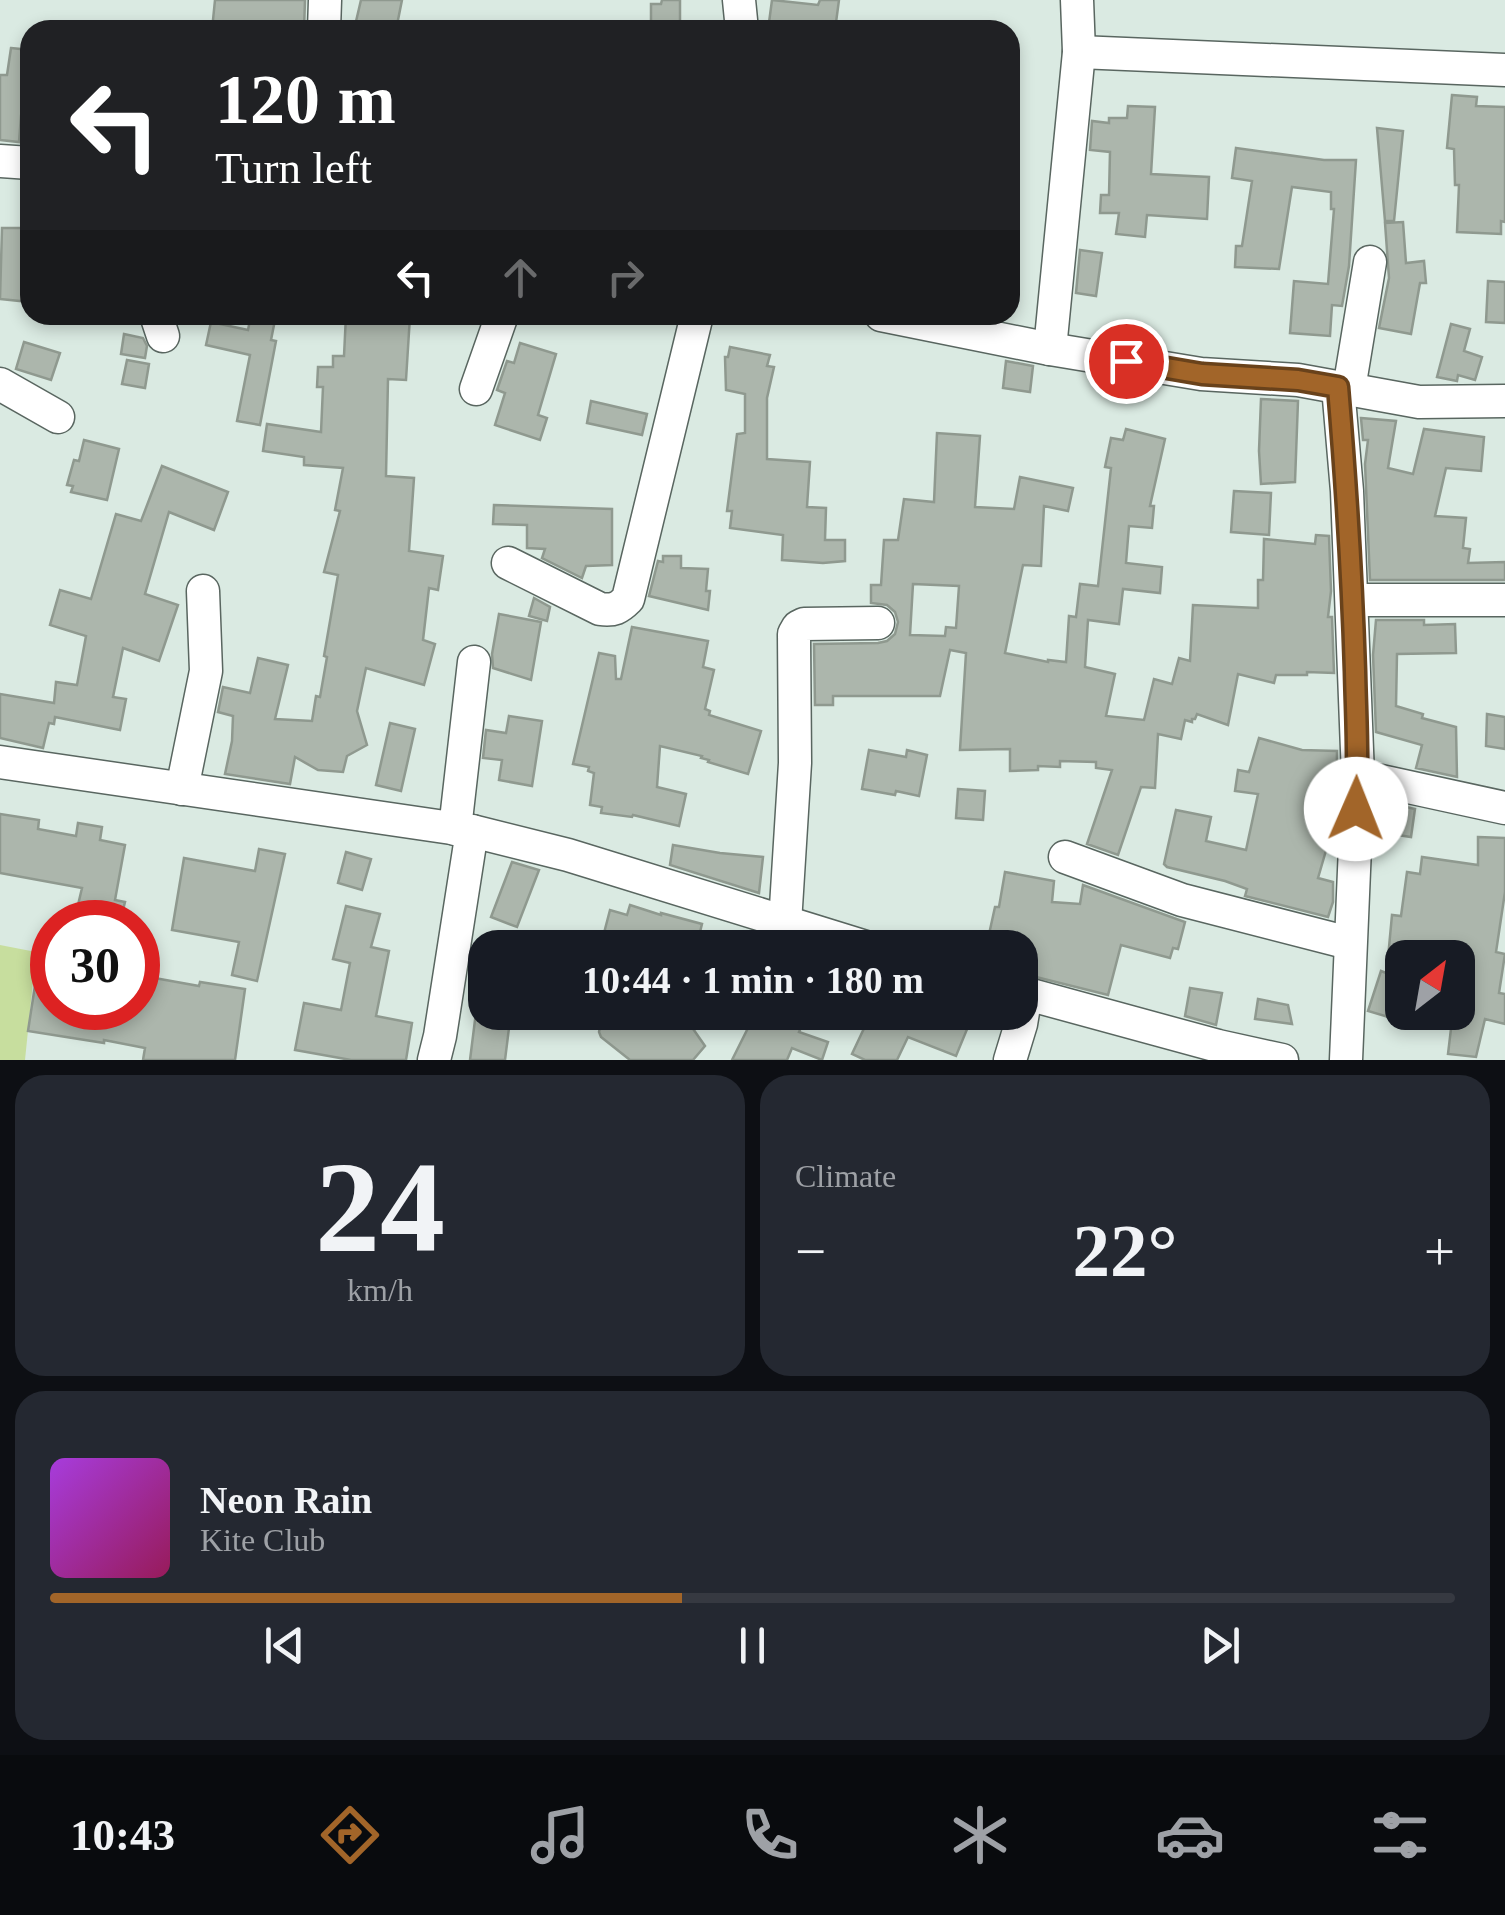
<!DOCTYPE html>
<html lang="en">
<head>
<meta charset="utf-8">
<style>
  body { margin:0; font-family:"Times New Roman",serif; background:#242831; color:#f1f3f6; height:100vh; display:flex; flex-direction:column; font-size:38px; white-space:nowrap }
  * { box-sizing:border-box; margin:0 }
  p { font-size:32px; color:#9ea1a6 }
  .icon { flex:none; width:55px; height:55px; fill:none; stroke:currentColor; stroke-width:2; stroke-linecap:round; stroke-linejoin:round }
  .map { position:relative; height:1060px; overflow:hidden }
  .side { display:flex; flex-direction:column; gap:15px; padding:15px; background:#0d0f14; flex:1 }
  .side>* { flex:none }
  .guide { position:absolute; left:20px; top:20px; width:1000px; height:305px; border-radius:30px; box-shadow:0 5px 15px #0003; background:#202124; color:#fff; overflow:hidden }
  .needle { width:65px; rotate:31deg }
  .tools { position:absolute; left:1385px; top:940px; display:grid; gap:20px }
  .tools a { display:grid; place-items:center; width:90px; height:90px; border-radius:20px; background:#171b24; box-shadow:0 5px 15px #0003; font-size:50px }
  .speed { position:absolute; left:30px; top:900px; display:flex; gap:20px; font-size:50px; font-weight:700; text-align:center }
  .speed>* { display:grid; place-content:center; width:130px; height:130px; border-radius:50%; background:#171b24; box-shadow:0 5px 15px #0003; line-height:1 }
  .speed .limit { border:15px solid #d22; background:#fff; color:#111 }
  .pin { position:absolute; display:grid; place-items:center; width:85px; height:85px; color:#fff; margin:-42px; border:5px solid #fff; border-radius:50%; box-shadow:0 2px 10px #0007 }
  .me { position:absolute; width:110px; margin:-55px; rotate:1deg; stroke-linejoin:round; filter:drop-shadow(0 0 8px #0008) }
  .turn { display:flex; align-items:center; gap:35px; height:210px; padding:0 30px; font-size:45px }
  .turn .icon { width:130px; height:130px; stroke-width:2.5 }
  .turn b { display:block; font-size:70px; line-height:85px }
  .lanes { display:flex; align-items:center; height:95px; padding:0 30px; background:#0003; justify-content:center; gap:50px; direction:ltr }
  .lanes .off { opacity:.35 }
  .big { font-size:75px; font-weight:800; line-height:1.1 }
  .side .card { flex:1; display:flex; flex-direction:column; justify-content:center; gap:15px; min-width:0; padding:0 35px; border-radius:30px; background:#242831 }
  .side .dial { align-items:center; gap:0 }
  .dial b { font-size:130px; line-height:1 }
  .song { display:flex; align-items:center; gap:30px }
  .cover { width:120px; height:120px; border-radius:15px; background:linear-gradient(135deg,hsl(280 70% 55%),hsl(330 70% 35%)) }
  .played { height:10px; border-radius:5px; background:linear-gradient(90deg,#a26529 45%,#363941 45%) }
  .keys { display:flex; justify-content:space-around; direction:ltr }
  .heat { display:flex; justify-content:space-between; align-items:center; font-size:55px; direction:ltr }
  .side .tiles { flex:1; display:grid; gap:15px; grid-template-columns:1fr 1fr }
  .card:last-child { grid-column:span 2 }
  .trip { position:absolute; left:468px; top:930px; width:570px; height:100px; border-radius:30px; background:#171b24; box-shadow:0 5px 15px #0003; font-weight:800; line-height:100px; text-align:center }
  .tab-bar { display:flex; height:160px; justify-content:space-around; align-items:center; background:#090b0e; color:#9ea1a6 }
  .tab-bar .icon { width:70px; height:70px }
  .tab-bar .active { color:#a26529 }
  .tab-bar b { font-size:45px; color:#f1f3f6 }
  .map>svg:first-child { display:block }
</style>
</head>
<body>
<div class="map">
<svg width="1505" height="1060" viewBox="0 0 1505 1060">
  <rect width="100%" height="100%" fill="#daeae2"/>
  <polygon fill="#c7de9e" points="0,945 36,952 25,1060 0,1060"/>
  <g fill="#acb6ac" stroke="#8f998f" stroke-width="2.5" fill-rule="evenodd">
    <polygon points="215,0 305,0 304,30 212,30"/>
    <polygon points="361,0 402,0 396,30 354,30"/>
    <polygon points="662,0 680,0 680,30 651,30 651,4 661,4"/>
    <polygon points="772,0 818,5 820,0 839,0 835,30 768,30"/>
    <polygon points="11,48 30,50 30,117 21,116 19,142 0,140 0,75 7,75"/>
    <polygon points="1452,95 1477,97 1476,106 1505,107 1505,222 1501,221 1501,234 1457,232 1459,185 1455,185 1454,149 1447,148"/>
    <polygon points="1128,106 1155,107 1151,174 1209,177 1207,219 1147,215 1145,237 1116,234 1119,213 1100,213 1101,195 1109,195 1110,152 1090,150 1092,121 1109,123 1109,118 1127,118"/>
    <polygon points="1377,128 1403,131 1394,221 1385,221"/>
    <polygon points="1236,148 1324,160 1356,160 1349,266 1342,306 1332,305 1330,336 1290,333 1294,281 1328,284 1334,209 1331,209 1331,192 1292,187 1279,269 1235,267 1236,246 1242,246 1252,181 1232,178"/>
    <polygon points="1403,222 1406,263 1424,261 1426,283 1420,283 1411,334 1379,328 1389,278 1385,223"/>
    <polygon points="2,228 30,228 30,302 0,299"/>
    <polygon points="1080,250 1102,253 1096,296 1076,293"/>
    <polygon points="1488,281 1505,282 1505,323 1486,322"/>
    <polygon points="251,315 276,315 271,340 276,341 260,425 237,421 250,355 206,345 211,322 248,330"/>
    <polygon points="346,315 410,316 406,380 388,379 386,476 414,478 409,551 443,556 438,590 429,588 423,640 435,644 424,685 366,668 357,711 367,745 347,756 343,772 318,770 295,757 290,784 225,774 232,741 233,716 218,712 223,687 250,693 258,658 288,665 275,719 312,721 316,696 320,697 327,657 324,656 338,575 324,572 340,511 335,510 343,468 304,465 304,457 263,451 267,424 321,432 323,387 317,387 318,367 333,367 333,356 344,356"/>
    <polygon points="1451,324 1470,329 1464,351 1482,357 1475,380 1458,375 1457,381 1437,377"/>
    <polygon points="124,334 143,338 147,346 145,358 121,354"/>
    <polygon points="24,342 60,353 51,380 16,369"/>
    <polygon points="520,343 556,354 538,415 547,418 540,440 495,425 505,393 497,390 507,361 514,363"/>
    <polygon points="730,347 770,355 767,366 774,367 767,398 767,459 810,462 807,507 826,508 825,540 845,540 845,561 823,563 782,560 783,535 730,528 732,511 727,511 737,434 745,433 745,394 726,390 725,357 728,357"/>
    <polygon points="127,360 149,364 145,388 122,384"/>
    <polygon points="1006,361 1033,366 1030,392 1003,388"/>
    <polygon points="1261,399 1298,401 1295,482 1261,484 1259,451"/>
    <polygon points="591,401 647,414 642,435 587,423"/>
    <polygon points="1361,418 1396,421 1388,468 1413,474 1424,429 1484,437 1481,471 1446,468 1435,516 1466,518 1463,548 1470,549 1468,563 1505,562 1505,580 1370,580 1365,464 1368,440 1363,440"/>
    <path d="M1126 429 1165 439 1150 506H1154L1152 528 1129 526 1126 563 1162 567 1160 593 1123 589 1119 624 1088 620 1085 667 1115 674 1106 716 1144 720 1154 679 1172 684 1179 658 1190 661 1193 605 1258 608V580H1263L1264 539 1315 544 1316 535 1329 536 1331 591 1328 617H1332L1334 673 1307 672V675H1276L1274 683 1238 674 1228 725 1197 714 1195 719H1192V722L1185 720 1181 739 1158 734 1155 788 1141 787 1118 855 1087 844 1112 770 1096 768V762L1060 761V767L1038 766V770L1010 771V749L960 750 966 653 950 650 940 696H833V705H815L814 644 878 643 887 641 895 634 898 622 895 612 887 605 871 603V585H881L884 540H898L904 499 934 502 937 433 980 436 975 507 1014 509 1020 477 1073 488 1068 511 1044 506 1041 566 1023 565 1005 653 1048 662V660L1066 662 1069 616 1076 617 1080 584 1098 586 1111 468 1105 467 1111 438 1123 440ZM913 584 959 586 956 628 946 627 945 636 910 635Z"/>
    <polygon points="84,440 119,449 107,500 71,492 73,486 67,485 74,460 79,461"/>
    <polygon points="162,466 228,492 214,530 169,512 145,594 178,605 159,661 123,648 113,697 126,699 120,730 55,717 54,724 49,723 43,748 0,738 0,694 54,703 56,682 77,685 86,636 50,625 60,590 91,599 116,514 141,521"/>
    <polygon points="1234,491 1271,493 1269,535 1231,532"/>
    <polygon points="494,505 612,509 612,565 586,566 582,578 542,558 545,549 527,548 527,525 493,524"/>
    <polygon points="663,556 681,556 681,568 708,569 706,591 710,591 708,610 649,596 658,561 663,562"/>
    <polygon points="534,598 550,607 547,621 529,616"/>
    <polygon points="499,614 541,622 531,680 493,668 492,654"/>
    <polygon points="1376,620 1424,620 1424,625 1455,624 1456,653 1397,654 1396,706 1423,714 1422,718 1456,727 1457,777 1416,768 1422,745 1376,732 1373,655"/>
    <polygon points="632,627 708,641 703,667 714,670 705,709 710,711 709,715 761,731 748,774 708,762 709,760 701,758 702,756 660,746 657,787 686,794 679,826 633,815 632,817 601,813 602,807 590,805 594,773 588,771 589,767 573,764 599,653 615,656 616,679 621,679"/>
    <polygon points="1487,714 1505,717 1505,749 1486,746"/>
    <polygon points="509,716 542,721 532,786 499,780 502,760 483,758 486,730 506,733"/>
    <polygon points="390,723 415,729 401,791 376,785"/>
    <polygon points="1259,738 1302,750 1337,751 1336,816 1318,878 1333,882 1333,902 1328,917 1245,896 1247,889 1225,881 1167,867 1164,864 1176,810 1211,817 1206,841 1246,850 1258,794 1235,791 1238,770 1249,772"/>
    <polygon points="869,750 906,757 907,750 927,755 919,796 896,791 895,795 862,789"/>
    <polygon points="958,789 985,791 983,820 956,818"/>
    <polygon points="1388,803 1415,809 1411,837 1384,833"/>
    <polygon points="0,814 39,820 38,829 76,836 78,823 102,827 100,840 125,845 115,900 125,902 120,922 74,922 82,888 0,873"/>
    <polygon points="1478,837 1505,838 1505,892 1496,952 1505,954 1499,993 1505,994 1505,1024 1485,1019 1476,1057 1448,1054 1453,1012 1458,1012 1458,982 1465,958 1388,958 1392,915 1401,916 1407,872 1420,874 1422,857 1478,865"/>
    <polygon points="673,845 720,853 763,857 759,893 670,865"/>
    <polygon points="259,849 285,854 257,981 232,975 239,942 172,930 184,858 255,871"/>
    <polygon points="346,852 371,859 362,890 338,883"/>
    <polygon points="512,862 539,870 517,927 491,917"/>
    <polygon points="1005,872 1054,881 1052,902 1080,904 1083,885 1185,922 1178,949 1173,948 1170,958 1121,945 1108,995 1020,973 1020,948 986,948 995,907 999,907"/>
    <polygon points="630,905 661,915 661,913 702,924 696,948 616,948 620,937 604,933 610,910 627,915"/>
    <polygon points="346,906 380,914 371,947 389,951 376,1016 412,1023 406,1060 351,1060 295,1050 304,1003 341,1010 350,963 333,959"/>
    <polygon points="42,940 52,941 52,1008 138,1008 138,975 199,986 200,982 245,989 235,1060 143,1060 145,1048 104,1040 104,1043 28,1031"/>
    <polygon points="1381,971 1402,979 1402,1021 1368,1011"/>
    <polygon points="1190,988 1222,993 1216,1025 1185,1016"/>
    <polygon points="1258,999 1288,1005 1292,1024 1255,1019"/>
    <polygon points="476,1012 511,1012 505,1060 470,1060"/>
    <polygon points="604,1012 648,1012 654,1022 667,1013 671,1020 682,1013 705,1046 693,1060 630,1060 601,1037 599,1032"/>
    <polygon points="756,1012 808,1012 799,1032 828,1042 822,1060 792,1048 787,1060 732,1060"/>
    <polygon points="877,1012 948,1012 970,1022 956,1056 908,1037 897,1060 865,1060 852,1054 867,1022 872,1024"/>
  </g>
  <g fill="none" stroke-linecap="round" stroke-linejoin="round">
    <defs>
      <g id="minor">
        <polyline points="739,0 742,30"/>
        <polyline points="324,30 325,0"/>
        <polyline points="1079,52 1505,70"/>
        <polyline points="0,161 30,163"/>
        <polyline points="156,315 163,336"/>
        <polyline points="881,315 1050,349 1201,374 1298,380 1419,402 1505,401"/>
        <polyline points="1050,349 1079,52 1077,0"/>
        <polyline points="0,384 58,417"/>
        <polyline points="1338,387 1347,491 1358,776 1346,1060"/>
        <polyline points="476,389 502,315"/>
        <polyline points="1349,389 1370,262"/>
        <path d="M508 563 600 609C614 611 619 608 628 599L697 315"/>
        <polyline points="1353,600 1505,600"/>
        <polyline points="0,762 472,831 568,855 869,948"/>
        <polyline points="1358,776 1505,808"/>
        <polyline points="182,789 206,671 203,591"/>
        <polyline points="455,829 474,662"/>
        <polyline points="1065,857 1182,900 1349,943"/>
        <polyline points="785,923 795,763 794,634 798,627 804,624 878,623"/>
        <polyline points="1020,992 1218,1046 1282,1060"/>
        <polyline points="434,1060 440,1036 472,831"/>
        <polyline points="1010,1060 1021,1024 1026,994"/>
      </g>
    </defs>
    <use href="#minor" stroke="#596660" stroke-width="35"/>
    <use href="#minor" stroke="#fff" stroke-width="32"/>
  </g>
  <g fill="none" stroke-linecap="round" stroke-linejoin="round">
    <defs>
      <path id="route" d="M1126 361 1202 374 1298 380 1338 387C1346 482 1352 576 1355 671 1356 717 1359 763 1356 809"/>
    </defs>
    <use href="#route" stroke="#69421b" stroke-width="25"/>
    <use href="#route" stroke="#a26529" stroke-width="18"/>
  </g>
</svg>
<div class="tools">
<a><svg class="needle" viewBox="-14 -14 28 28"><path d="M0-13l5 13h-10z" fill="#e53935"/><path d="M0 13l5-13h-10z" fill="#9ea1a6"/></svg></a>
</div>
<div class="speed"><div class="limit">30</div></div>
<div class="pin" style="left:1126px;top:361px;background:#d93025"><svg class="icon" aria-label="arrive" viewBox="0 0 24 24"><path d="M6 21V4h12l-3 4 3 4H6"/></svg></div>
<svg class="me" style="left:1356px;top:809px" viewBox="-20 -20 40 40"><circle r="19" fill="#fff"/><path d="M0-13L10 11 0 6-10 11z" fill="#a26529"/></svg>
<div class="trip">10:44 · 1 min · 180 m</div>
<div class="guide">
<div class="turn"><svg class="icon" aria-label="left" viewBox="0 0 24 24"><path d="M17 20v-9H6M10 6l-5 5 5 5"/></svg><div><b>120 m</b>Turn left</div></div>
<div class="lanes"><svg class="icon" aria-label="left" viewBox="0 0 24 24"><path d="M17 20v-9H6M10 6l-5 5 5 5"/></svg><svg class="icon off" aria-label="ahead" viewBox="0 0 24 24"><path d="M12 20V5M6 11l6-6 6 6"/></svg><svg class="icon off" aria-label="right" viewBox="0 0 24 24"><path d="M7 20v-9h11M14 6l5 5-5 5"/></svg></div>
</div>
</div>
<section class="side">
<div class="tiles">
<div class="card dial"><b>24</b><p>km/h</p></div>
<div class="card"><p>Climate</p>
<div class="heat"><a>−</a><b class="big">22°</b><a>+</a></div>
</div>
<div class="card">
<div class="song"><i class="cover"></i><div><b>Neon Rain</b><p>Kite Club</p></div></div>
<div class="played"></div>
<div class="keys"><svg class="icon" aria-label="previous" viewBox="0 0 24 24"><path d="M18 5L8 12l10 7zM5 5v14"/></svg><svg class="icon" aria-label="pause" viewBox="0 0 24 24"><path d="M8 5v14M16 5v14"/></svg><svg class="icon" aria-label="next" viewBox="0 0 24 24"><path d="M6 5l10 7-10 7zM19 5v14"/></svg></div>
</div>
</div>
</section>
<nav class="tab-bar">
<b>10:43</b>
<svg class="icon active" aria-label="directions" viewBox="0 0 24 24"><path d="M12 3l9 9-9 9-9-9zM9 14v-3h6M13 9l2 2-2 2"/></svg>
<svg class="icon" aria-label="music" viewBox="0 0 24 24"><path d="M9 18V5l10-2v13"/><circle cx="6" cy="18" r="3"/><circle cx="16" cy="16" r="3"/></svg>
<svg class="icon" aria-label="phone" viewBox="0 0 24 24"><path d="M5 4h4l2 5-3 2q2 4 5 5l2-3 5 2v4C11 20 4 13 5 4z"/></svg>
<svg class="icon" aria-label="climate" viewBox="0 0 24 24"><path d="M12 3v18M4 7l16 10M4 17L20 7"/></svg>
<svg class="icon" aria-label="car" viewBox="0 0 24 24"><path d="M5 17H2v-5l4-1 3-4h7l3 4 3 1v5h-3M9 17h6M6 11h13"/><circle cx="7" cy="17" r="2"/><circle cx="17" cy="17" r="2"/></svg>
<svg class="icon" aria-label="filters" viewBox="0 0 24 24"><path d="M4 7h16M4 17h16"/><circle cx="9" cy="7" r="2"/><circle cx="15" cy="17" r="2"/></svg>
</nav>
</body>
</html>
